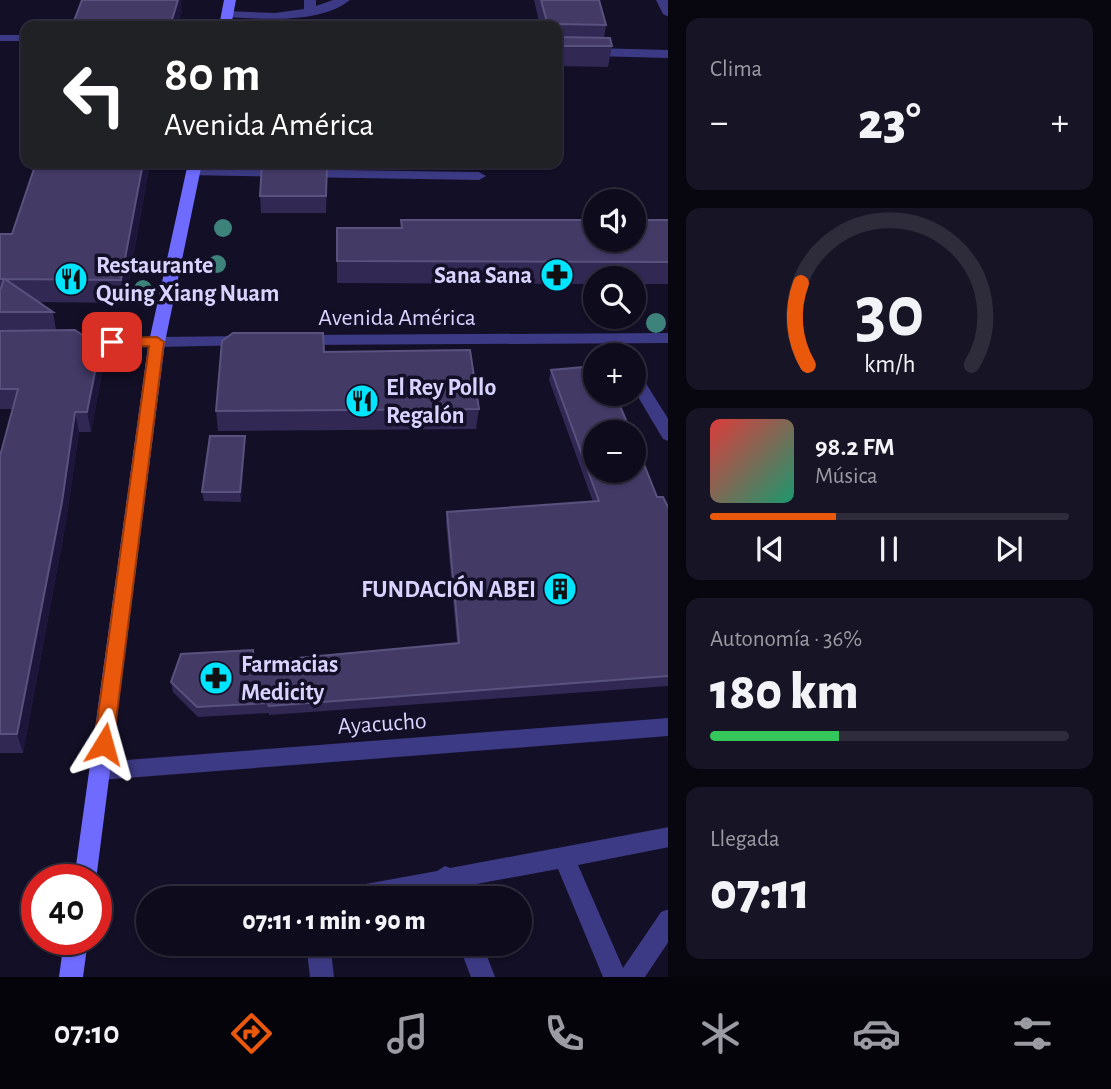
<!DOCTYPE html>
<html lang="es">
<head>
<meta charset="utf-8">
<style>
  body { margin:0; font-family:"Alegreya Sans",sans-serif; background:#171425; color:#f1f3f6; height:100vh; display:flex; flex-direction:column; font-size:26px; white-space:nowrap }
  * { box-sizing:border-box; margin:0 }
  p { font-size:23px; color:#9b9ba3 }
  .icon { flex:none; width:38px; height:38px; fill:none; stroke:currentColor; stroke-width:2; stroke-linecap:round; stroke-linejoin:round }
  .map { position:relative; flex:1; overflow:hidden }
  .sheet { display:flex; flex-direction:column; gap:18px; padding:18px; background:#08060f; width:443px }
  .sheet>* { flex:none }
  .hud { position:absolute; left:21px; top:21px; width:541px; height:147px; border-radius:14px; box-shadow:0 2px 5px #0004,0 0 0 2px #2e2b3b; background:#202124; color:#fff; overflow:hidden }
  .controls { position:absolute; left:583px; top:189px; display:grid; gap:14px }
  .controls a { display:grid; place-items:center; width:63px; height:63px; border-radius:50%; background:#0e0b1c; box-shadow:0 2px 5px #0004,0 0 0 2px #2e2b3b; font-size:35px }
  .speed { position:absolute; left:21px; top:864px; display:flex; gap:14px; font-size:35px; font-weight:700; text-align:center }
  .speed>* { display:grid; place-content:center; width:91px; height:91px; border-radius:50%; background:#0e0b1c; box-shadow:0 2px 5px #0004,0 0 0 2px #2e2b3b; line-height:1 }
  .speed .limit { border:10px solid #d22; background:#fff; color:#111 }
  .pin { position:absolute; display:grid; place-items:center; width:60px; height:60px; color:#fff; margin:-30px; border-radius:14px; box-shadow:0 4px 10px #0006 }
  .me { position:absolute; width:77px; margin:-38px; rotate:8deg; stroke-linejoin:round; filter:drop-shadow(0 0 5px #0008) }
  .turn { display:flex; align-items:center; gap:24px; height:147px; padding:0 28px; font-size:32px }
  .turn .icon { width:91px; height:91px; stroke-width:2.5 }
  .turn b { display:block; font-size:49px; line-height:60px }
  .big { font-size:52px; font-weight:800; line-height:1.1 }
  .sheet .card { flex:1; display:flex; flex-direction:column; justify-content:center; gap:10px; min-width:0; padding:0 24px; border-radius:14px; background:#171425 }
  .sheet .dial { align-items:center; gap:0 }
  .dial svg { height:182px; overflow:visible; fill:none; stroke:#2e2b3b; stroke-width:7; stroke-linecap:round; text-anchor:middle }
  .dial text { fill:#f1f3f6; stroke:none }
  .song { display:flex; align-items:center; gap:21px }
  .cover { width:84px; height:84px; border-radius:10px; background:linear-gradient(135deg,hsl(0 70% 55%),hsl(160 70% 35%)) }
  .played { height:7px; border-radius:4px; background:linear-gradient(90deg,#ea580c 35%,#2e2b3b 35%) }
  .keys { display:flex; justify-content:space-around; direction:ltr }
  .heat { display:flex; justify-content:space-between; align-items:center; font-size:38px; direction:ltr }
  .charge { height:10px; border-radius:5px; background:linear-gradient(90deg,#34c759 36%,#2e2b3b 0) }
  .trip { position:absolute; left:136px; top:886px; width:396px; height:70px; border-radius:35px; background:#0e0b1c; box-shadow:0 2px 5px #0004,0 0 0 2px #2e2b3b; font-weight:800; line-height:70px; text-align:center }
  .dock { display:flex; height:112px; justify-content:space-around; align-items:center; background:#06040b; color:#9b9ba3 }
  .dock .icon { width:49px; height:49px }
  .dock .on { color:#ea580c }
  .dock b { font-size:32px; color:#f1f3f6 }
  main { display:flex; flex:1; min-height:0 }
  .map>svg:first-child { display:block }
</style>
</head>
<body>
<main>
<div class="map">
<svg width="669" height="977" viewBox="0 0 669 977">
  <rect width="100%" height="100%" fill="#130f26"/>
  <g fill="none" stroke-linecap="round" stroke-linejoin="round">
    <g fill="#3d3a85" fill-rule="evenodd">
      <path d="M304 0H316V6L333 0H350C320 24 263 19 227 17L221 14 227 11 275 13 304 9Z"/>
      <polygon points="193,168 479,172 486,176 479,180 188,175 188,169"/>
      <polygon points="669,827 669,847 578,865 623,968 661,912 669,909 669,941 645,977 603,977 558,869 460,887 464,898 442,898 439,891 407,898 338,898 341,890 349,887 437,871 445,866 450,868"/>
      <polygon points="306,943 330,943 334,977 310,977"/>
      <polygon points="458,943 482,943 495,977 471,977"/>
    </g>
    <g fill="#3d3a85" fill-rule="evenodd">
      <polygon points="656,0 668,0 669,17 663,14"/>
      <rect x="0" y="35" width="26" height="6"/>
      <polygon points="556,47 669,50 669,58 556,55"/>
      <polygon points="669,333 669,343 301,345 293,340 301,335"/>
      <polygon points="245,336 253,341 251,345 157,347 149,342 157,337"/>
      <polygon points="634,373 640,374 669,420 669,441 663,439 634,390"/>
      <polygon points="669,718 669,736 100,780 93,778 89,771 93,764 100,762"/>
    </g>
    <g fill="#6f6bff" fill-rule="evenodd">
      <polygon points="224,0 236,0 231,26 219,26"/>
      <polygon points="188,163 202,163 165,342 96,880 74,880 148,347 69,348 61,343 69,338 150,337"/>
      <polygon points="64,940 88,940 83,977 59,977"/>
    </g>
  </g>
  <g fill="#3d827b">
    <circle cx="223" cy="228" r="9"/>
    <circle cx="217" cy="264" r="9"/>
    <circle cx="143" cy="289" r="9"/>
    <circle cx="656" cy="323" r="10"/>
  </g>
  <g fill="#312854">
    <polygon points="534,0 599,0 606,25 604,38 612,46 608,67 556,66 556,26 540,26"/>
    <polygon points="26,125 26,158 21,136"/>
    <polygon points="36,163 150,163 125,303 38,302 53,312 56,330 103,367 91,432 79,432 66,522 23,753 0,753 0,456 13,409 0,409 0,234 12,234"/>
    <polygon points="327,180 326,213 261,213 260,196"/>
    <polygon points="401,220 669,220 669,284 634,284 634,278 595,278 595,284 337,283 337,228 401,228"/>
    <polygon points="324,352 479,409 476,429 218,431 216,411"/>
    <polygon points="551,370 657,497 669,509 669,686 269,715 269,713 198,717 173,692 171,682 254,662 457,643 446,522 447,512 593,502 549,380"/>
    <polygon points="245,436 245,445 241,502 204,501 202,492"/>
  </g>
  <g fill="#1d163a">
    <polygon points="178,0 181,0 182,12 178,26 170,26"/>
    <polygon points="143,163 150,163 125,303 121,280"/>
    <polygon points="100,347 103,367 91,432 87,412"/>
    <polygon points="75,412 79,432 66,522 23,753 17,734"/>
    <polygon points="245,436 245,445 241,502 240,492"/>
  </g>
  <g fill="#433a66" stroke="#5a527e" stroke-width="2">
    <polygon points="82,0 178,0 170,26 72,26"/>
    <polygon points="541,0 599,0 606,25 559,24 556,33 556,26 548,26"/>
    <polygon points="556,35 559,37 610,38 612,46 556,46"/>
    <polygon points="26,125 26,136 21,136"/>
    <polygon points="36,163 143,163 121,280 5,279 53,312 0,312 0,291 4,279 0,279 0,234 12,234"/>
    <polygon points="262,163 327,163 326,196 260,196"/>
    <polygon points="401,220 595,220 595,240 634,240 634,220 669,220 669,262 337,261 337,228 402,228"/>
    <polygon points="75,330 100,347 87,412 75,412 62,502 17,734 0,734 0,456 18,389 0,389 0,331"/>
    <polygon points="233,333 323,333 324,352 470,350 479,409 216,411 222,341"/>
    <polygon points="595,366 595,394 615,394 631,432 595,432 595,471 634,471 634,439 657,497 663,497 669,509 669,676 269,706 268,703 197,707 171,682 181,654 253,650 254,662 459,643 447,512 599,501 551,370"/>
    <polygon points="210,436 245,436 240,492 202,492"/>
  </g>
  <polygon fill="#ea580c" stroke="#983908" stroke-width="2" points="157,337 164,342 113,744 111,750 104,752 97,750 94,744 149,346 112,347 105,342 112,338"/>
  <defs>
    <symbol id="pharmacy-disc" viewBox="-11 -11 22 22"><circle r="9.5" fill="#00e5ff" stroke="#130f26"/><path d="M-2-6h4v4h4v4h-4v4h-4v-4h-4v-4h4Z" fill="#111"/></symbol>
    <symbol id="restaurant-disc" viewBox="-11 -11 22 22"><circle r="9.5" fill="#00e5ff" stroke="#130f26"/><path d="M-5-6h1v4h1v-4h1v4h1v-4h1v5L-1.5 .5V6h-2V.5L-5-1ZM5-6V6H3V1.5H1.5Q1.5-4 5-6Z" fill="#111"/></symbol>
    <symbol id="building-disc" viewBox="-11 -11 22 22"><circle r="9.5" fill="#00e5ff" stroke="#130f26"/><path d="M-4-6H4V6H1V3H-1V6H-4ZM-2.5-4.3h1.7v1.8h-1.7ZM.8-4.3h1.7v1.8H.8ZM-2.5-1h1.7V.8h-1.7ZM.8-1h1.7V.8H.8Z" fill="#111"/></symbol>
  </defs>
  <g fill-rule="evenodd">
    <use href="#pharmacy-disc" x="538" y="256" width="38" height="38"/>
    <use href="#restaurant-disc" x="52" y="260" width="38" height="38"/>
    <use href="#restaurant-disc" x="343" y="382" width="38" height="38"/>
    <use href="#building-disc" x="541" y="570" width="38" height="38"/>
    <use href="#pharmacy-disc" x="197" y="659" width="38" height="38"/>
  </g>
  <g text-anchor="middle" stroke-width="7" stroke-linejoin="round" paint-order="stroke">
    <g font-size="24" font-weight="bold" fill="#d9d4ff" stroke="#130f26" text-anchor="start">
      <text x="96" y="273">Restaurante<tspan x="96" dy="28">Quing Xiang Nuam</tspan></text>
      <text x="532" y="283" text-anchor="end">Sana Sana</text>
      <text x="386" y="395">El Rey Pollo<tspan x="386" dy="28">Regalón</tspan></text>
      <text x="536" y="597" text-anchor="end">FUNDACIÓN ABEI</text>
      <text x="241" y="672">Farmacias<tspan x="241" dy="28">Medicity</tspan></text>
    </g>
    <g font-size="24" fill="#d9d4ff" stroke="#130f26">
      <text x="397" y="325">Avenida América</text>
      <text transform="translate(382 723) rotate(-4)" y="8">Ayacucho</text>
    </g>
  </g>
</svg>
<div class="controls">
<a><svg class="icon" aria-label="sound" viewBox="0 0 24 24"><path d="M4 9h4l5-4v14l-5-4H4zM17 9q2 3 0 6"/></svg></a>
<a><svg class="icon" aria-label="search" viewBox="0 0 24 24"><circle cx="10" cy="10" r="6"/><path d="M15 15l6 6"/></svg></a>
<a>+</a>
<a>−</a>
</div>
<div class="speed"><div class="limit">40</div></div>
<div class="pin" style="left:112px;top:342px;background:#d93025"><svg class="icon" aria-label="arrive" viewBox="0 0 24 24"><path d="M6 21V4h12l-3 4 3 4H6"/></svg></div>
<svg class="me" style="left:104px;top:744px" viewBox="-20 -20 40 40"><path d="M0-17L14 15 0 8-14 15z" fill="#ea580c" stroke="#fff" stroke-width="4"/></svg>
<div class="trip">07:11 · 1 min · 90 m</div>
<div class="hud">
<div class="turn"><svg class="icon" aria-label="left" viewBox="0 0 24 24"><path d="M17 20v-9H6M10 6l-5 5 5 5"/></svg><div><b>80 m</b>Avenida América</div></div>
</div>
</div>
<section class="sheet">
<div class="card"><p>Clima</p>
<div class="heat"><a>−</a><b class="big">23°</b><a>+</a></div>
</div>
<div class="card dial"><svg viewBox="0 0 100 80">
<path d="M14 69A42 42 0 1 1 86 69"/>
<path d="M14 69A42 42 0 0 1 11 33" stroke="#ea580c"/>
<text x="50" y="56" font-size="32" font-weight="700">30</text>
<text x="50" y="72" font-size="11">km/h</text>
</svg></div>
<div class="card">
<div class="song"><i class="cover"></i><div><b>98.2 FM</b><p>Música</p></div></div>
<div class="played"></div>
<div class="keys"><svg class="icon" aria-label="previous" viewBox="0 0 24 24"><path d="M18 5L8 12l10 7zM5 5v14"/></svg><svg class="icon" aria-label="pause" viewBox="0 0 24 24"><path d="M8 5v14M16 5v14"/></svg><svg class="icon" aria-label="next" viewBox="0 0 24 24"><path d="M6 5l10 7-10 7zM19 5v14"/></svg></div>
</div>
<div class="card"><p>Autonomía · 36%</p><b class="big">180 km</b><div class="charge"></div></div>
<div class="card"><p>Llegada</p><b class="big">07:11</b></div>
</section>
</main>
<nav class="dock">
<b>07:10</b>
<svg class="icon on" aria-label="directions" viewBox="0 0 24 24"><path d="M12 3l9 9-9 9-9-9zM9 14v-3h6M13 9l2 2-2 2"/></svg>
<svg class="icon" aria-label="music" viewBox="0 0 24 24"><path d="M9 18V5l10-2v13"/><circle cx="6" cy="18" r="3"/><circle cx="16" cy="16" r="3"/></svg>
<svg class="icon" aria-label="phone" viewBox="0 0 24 24"><path d="M5 4h4l2 5-3 2q2 4 5 5l2-3 5 2v4C11 20 4 13 5 4z"/></svg>
<svg class="icon" aria-label="climate" viewBox="0 0 24 24"><path d="M12 3v18M4 7l16 10M4 17L20 7"/></svg>
<svg class="icon" aria-label="car" viewBox="0 0 24 24"><path d="M5 17H2v-5l4-1 3-4h7l3 4 3 1v5h-3M9 17h6M6 11h13"/><circle cx="7" cy="17" r="2"/><circle cx="17" cy="17" r="2"/></svg>
<svg class="icon" aria-label="filters" viewBox="0 0 24 24"><path d="M4 7h16M4 17h16"/><circle cx="9" cy="7" r="2"/><circle cx="15" cy="17" r="2"/></svg>
</nav>
</body>
</html>
